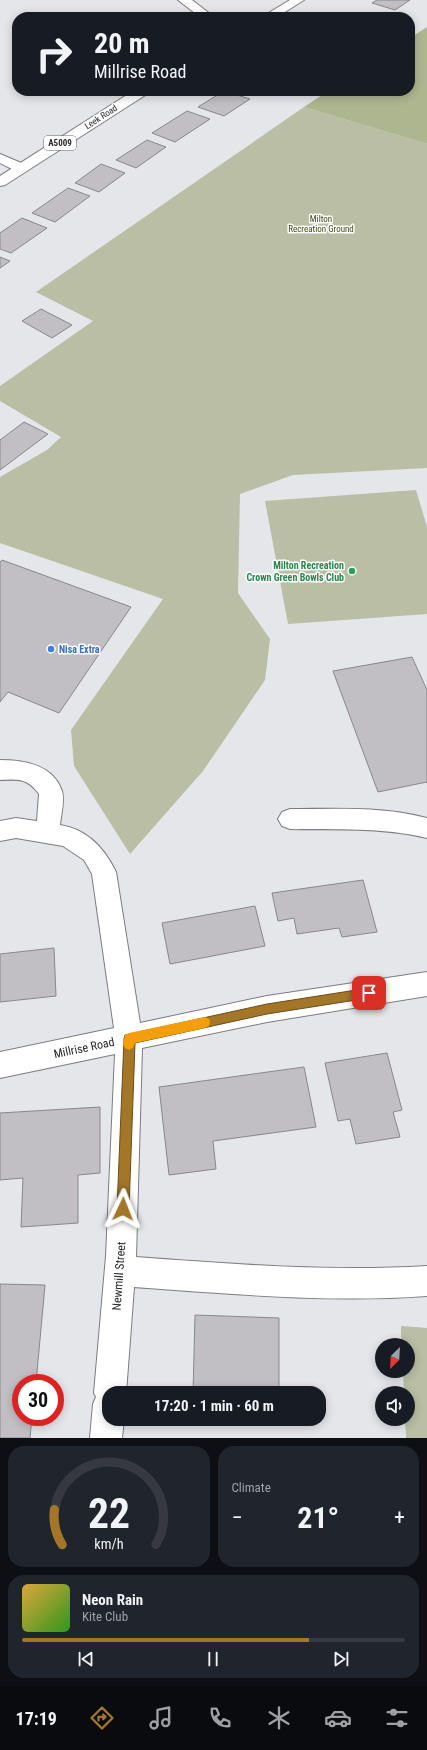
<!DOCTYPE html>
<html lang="en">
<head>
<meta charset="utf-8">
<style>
  body { margin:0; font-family:"Roboto Condensed",sans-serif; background:#20242c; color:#f1f3f6; height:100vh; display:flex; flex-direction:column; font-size:15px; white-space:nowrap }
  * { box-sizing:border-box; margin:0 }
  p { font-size:13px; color:#9ea1a6 }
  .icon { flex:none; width:22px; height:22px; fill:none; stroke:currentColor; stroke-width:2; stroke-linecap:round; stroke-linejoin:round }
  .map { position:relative; height:1438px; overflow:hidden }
  .drawer { display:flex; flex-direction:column; gap:8px; padding:8px; background:#0d0f14; flex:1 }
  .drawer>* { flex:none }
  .guide { position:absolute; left:12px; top:12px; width:403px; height:84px; border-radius:16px; box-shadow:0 2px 10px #0003; background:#171b24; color:#f1f3f6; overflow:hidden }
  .needle { width:26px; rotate:204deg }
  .buttons { position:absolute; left:375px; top:1338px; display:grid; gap:8px }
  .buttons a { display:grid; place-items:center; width:40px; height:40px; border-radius:50%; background:#171b24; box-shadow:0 2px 10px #0003; font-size:20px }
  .speed { position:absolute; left:12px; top:1374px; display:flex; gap:8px; font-size:20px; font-weight:700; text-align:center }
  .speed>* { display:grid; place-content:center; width:52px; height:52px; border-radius:50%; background:#171b24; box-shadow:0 2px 10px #0003; line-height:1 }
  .speed .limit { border:6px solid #d22; background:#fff; color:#111 }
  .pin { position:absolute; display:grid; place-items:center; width:34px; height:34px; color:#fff; margin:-17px; border-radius:8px; box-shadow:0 2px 6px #0006 }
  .me { position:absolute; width:44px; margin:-22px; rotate:2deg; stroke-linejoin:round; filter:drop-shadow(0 0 3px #0008) }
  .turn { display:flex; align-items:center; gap:14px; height:84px; padding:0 16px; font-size:18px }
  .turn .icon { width:52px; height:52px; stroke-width:2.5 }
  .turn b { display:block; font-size:28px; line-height:34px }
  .big { font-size:30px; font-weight:700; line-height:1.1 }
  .drawer .widget { flex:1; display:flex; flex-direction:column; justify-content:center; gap:6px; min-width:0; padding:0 14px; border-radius:16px; background:#20242c }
  .drawer .dial { align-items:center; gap:0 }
  .dial svg { height:104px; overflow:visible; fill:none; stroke:#363941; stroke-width:7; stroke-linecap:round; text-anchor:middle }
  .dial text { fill:#f1f3f6; stroke:none }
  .song { display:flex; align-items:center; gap:12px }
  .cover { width:48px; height:48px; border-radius:6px; background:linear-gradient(135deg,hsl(40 70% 55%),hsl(110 70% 35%)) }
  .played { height:4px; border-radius:2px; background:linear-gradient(90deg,#a37628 75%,#363941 75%) }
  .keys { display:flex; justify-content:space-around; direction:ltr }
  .heat { display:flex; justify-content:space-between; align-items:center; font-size:22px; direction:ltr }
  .drawer .tiles { flex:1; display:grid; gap:8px; grid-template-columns:1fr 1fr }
  .widget:last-child { grid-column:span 2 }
  .trip { position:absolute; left:102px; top:1386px; width:224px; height:40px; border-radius:16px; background:#171b24; box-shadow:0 2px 10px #0003; font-weight:700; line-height:40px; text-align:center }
  .tabs { display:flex; height:64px; justify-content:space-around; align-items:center; background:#090b0e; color:#9ea1a6 }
  .tabs .icon { width:28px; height:28px }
  .tabs .active { color:#a37628 }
  .tabs b { font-size:18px; color:#f1f3f6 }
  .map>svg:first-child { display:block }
</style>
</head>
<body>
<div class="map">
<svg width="427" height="1438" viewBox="0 0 427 1438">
  <rect width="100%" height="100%" fill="#e5e6e9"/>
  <g fill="#b9bea4">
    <polygon points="304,107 427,144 427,468 293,475 240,494 238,593 270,639 265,680 203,771 130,854 74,766 71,730 163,599 0,543 0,477 47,450 61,437 0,401 0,386 93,321 36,292"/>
    <polygon points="416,490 427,527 427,614 288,624 265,501"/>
    <polygon points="401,1326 427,1328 427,1438 406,1438 405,1419 408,1419 408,1393 404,1393 403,1371 408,1371 408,1345 401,1345"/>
  </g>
  <polygon fill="#aeb690" points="427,27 427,144 304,107 328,91 410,91 410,38"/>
  <g fill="#c1bfc3" stroke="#88878a">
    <polygon points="377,0 410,0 395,10 372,3"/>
    <polygon points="224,91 250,99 224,116 198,107"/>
    <polygon points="187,111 210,119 175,142 152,133"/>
    <polygon points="147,140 166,147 136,168 116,160"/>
    <polygon points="101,164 125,173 99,192 75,183"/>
    <polygon points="68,188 90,196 55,222 32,213"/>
    <polygon points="22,218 47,228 11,253 0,249 0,233"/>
    <polygon points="0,257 10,261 0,268"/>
    <polygon points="41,309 72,325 52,338 22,321"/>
    <polygon points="24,422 48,434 0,470 0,440"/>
    <polygon points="2,560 131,607 59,713 8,692 0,702 0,562"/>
    <polygon points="412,657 427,690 427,782 378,792 333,671"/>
    <polygon points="363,880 377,932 342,937 339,928 297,934 294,918 278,921 272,893"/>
    <polygon points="255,906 265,946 170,964 162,923"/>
    <polygon points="54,948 56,996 0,1002 0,954"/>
    <polygon points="387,1053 402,1110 393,1112 400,1137 356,1144 350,1119 338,1121 325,1063"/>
    <polygon points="304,1067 316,1127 213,1141 216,1169 169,1175 159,1087"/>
    <polygon points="100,1107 100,1173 78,1175 78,1223 21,1227 23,1178 0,1180 0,1113"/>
    <polygon points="0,1284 45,1285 36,1383 21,1383 21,1417 32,1417 30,1438 0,1438"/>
    <polygon points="195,1315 279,1318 279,1393 193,1393"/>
  </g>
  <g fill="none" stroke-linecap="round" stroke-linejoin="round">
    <defs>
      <g id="minor">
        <polygon points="178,0 192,0 214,17 200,17"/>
        <polygon points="0,154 26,165 28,168 26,171 21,172 16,171 0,163"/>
        <path d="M0 760C23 760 53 764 62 791 65 800 61 815 60 825 87 829 105 849 116 872L140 1023 267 996 427 972V996L267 1022 142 1048 136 1257C232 1264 330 1272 427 1266V1296C330 1303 231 1294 134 1287L126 1393H109V1419H124L122 1438H90L93 1404 96 1397 94 1393 106 1256 115 1054 0 1078V1052L114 1028 92 874 84 860 63 846 16 838 0 841V821L16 818 37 821 39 794C27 778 19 779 0 780Z"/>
        <path d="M290 809C336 809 382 806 427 818V838C382 827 336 830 290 829L282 826 278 819 282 812Z"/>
      </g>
      <g id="major">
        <polygon points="290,0 304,0 277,17 262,17"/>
        <polygon points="133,91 148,91 147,94 5,185 0,186 0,176"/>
      </g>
    </defs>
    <use href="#minor" stroke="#7c7c80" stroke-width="2"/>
    <use href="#major" stroke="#7c7c80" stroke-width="2"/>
    <use href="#minor" fill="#fff" fill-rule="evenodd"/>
    <use href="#major" fill="#fff" fill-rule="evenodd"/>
  </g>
  <polygon fill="#a37628" stroke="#6a4d1a" points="369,988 373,989 374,993 373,997 369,998 267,1014 135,1043 129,1209 127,1213 123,1215 118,1213 117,1209 124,1039 125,1035 267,1004"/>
  <polygon fill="#f59e0b" points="205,1017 209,1019 210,1022 209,1026 205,1028 135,1043 133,1048 129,1050 125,1048 123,1044 125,1035 129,1033"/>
  <circle fill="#2e9e5b" stroke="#fff" stroke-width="1.5" cx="352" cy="571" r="4"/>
  <circle fill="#3f7fe0" stroke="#fff" stroke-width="1.5" cx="51" cy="649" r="4"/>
  <g text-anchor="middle" stroke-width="3" stroke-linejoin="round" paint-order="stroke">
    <g font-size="9" fill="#282829" stroke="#fff">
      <text transform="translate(101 117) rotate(-33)" y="3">Leek Road</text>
    </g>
    <rect fill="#fff" stroke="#686869" stroke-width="1" x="44" y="136" width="32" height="14" rx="3"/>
    <g font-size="9" font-weight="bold" fill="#282829">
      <text x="60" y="146">A5009</text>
    </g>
    <g font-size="9" fill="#3f4707" stroke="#fff">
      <text x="321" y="222">Milton<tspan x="321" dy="10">Recreation Ground</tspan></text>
    </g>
    <g font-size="10" font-weight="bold" fill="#27864d" stroke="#fff" text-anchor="end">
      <text x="344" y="569">Milton Recreation<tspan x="344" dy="12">Crown Green Bowls Club</tspan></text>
    </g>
    <g font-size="10" font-weight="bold" fill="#366cbe" stroke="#fff" text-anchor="start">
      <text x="59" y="653">Nisa Extra</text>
    </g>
    <g font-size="12" fill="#282829" stroke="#fff">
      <text transform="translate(84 1048) rotate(-12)" y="4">Millrise Road</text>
      <text transform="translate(119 1276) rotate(-86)" y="4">Newmill Street</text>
    </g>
  </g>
</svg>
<div class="buttons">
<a><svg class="needle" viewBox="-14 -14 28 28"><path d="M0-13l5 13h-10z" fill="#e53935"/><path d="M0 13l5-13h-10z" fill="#9ea1a6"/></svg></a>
<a><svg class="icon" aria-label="sound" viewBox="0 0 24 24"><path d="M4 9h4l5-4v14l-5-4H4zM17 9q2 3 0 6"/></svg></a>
</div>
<div class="speed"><div class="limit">30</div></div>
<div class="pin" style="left:369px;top:993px;background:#d93025"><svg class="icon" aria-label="arrive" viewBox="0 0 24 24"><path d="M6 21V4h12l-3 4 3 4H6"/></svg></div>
<svg class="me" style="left:123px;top:1209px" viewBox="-20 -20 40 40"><path d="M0-17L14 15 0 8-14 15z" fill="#a37628" stroke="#fff" stroke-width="4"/></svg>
<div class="trip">17:20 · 1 min · 60 m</div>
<div class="guide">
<div class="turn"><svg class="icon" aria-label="right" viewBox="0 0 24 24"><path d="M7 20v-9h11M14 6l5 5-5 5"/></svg><div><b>20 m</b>Millrise Road</div></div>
</div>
</div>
<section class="drawer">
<div class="tiles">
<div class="widget dial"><svg viewBox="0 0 100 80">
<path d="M14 69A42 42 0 1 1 86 69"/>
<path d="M14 69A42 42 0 0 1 8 42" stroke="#a37628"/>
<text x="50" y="56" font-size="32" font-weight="700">22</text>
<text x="50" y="72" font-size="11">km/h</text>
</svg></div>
<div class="widget"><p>Climate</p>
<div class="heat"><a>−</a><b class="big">21°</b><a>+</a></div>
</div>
<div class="widget">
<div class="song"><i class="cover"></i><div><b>Neon Rain</b><p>Kite Club</p></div></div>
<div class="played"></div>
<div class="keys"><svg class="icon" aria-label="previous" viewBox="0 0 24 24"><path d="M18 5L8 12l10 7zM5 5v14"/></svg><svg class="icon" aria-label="pause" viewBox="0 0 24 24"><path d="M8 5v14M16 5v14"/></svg><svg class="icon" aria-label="next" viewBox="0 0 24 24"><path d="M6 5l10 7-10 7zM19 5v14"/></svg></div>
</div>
</div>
</section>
<nav class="tabs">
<b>17:19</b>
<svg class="icon active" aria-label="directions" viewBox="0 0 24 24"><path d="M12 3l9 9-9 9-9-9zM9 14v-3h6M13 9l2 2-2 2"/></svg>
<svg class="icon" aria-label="music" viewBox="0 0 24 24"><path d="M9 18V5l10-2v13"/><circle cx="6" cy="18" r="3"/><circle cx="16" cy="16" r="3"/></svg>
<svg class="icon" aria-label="phone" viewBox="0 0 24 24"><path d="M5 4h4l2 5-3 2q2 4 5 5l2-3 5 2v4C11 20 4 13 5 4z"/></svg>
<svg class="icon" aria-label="climate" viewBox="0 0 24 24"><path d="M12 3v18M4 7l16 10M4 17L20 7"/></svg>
<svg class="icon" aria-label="car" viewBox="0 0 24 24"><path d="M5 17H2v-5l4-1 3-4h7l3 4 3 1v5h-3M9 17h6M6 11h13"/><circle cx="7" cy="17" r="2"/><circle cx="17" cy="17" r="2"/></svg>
<svg class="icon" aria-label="filters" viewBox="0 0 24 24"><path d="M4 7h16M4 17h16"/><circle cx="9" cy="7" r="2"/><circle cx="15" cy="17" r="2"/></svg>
</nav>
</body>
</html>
